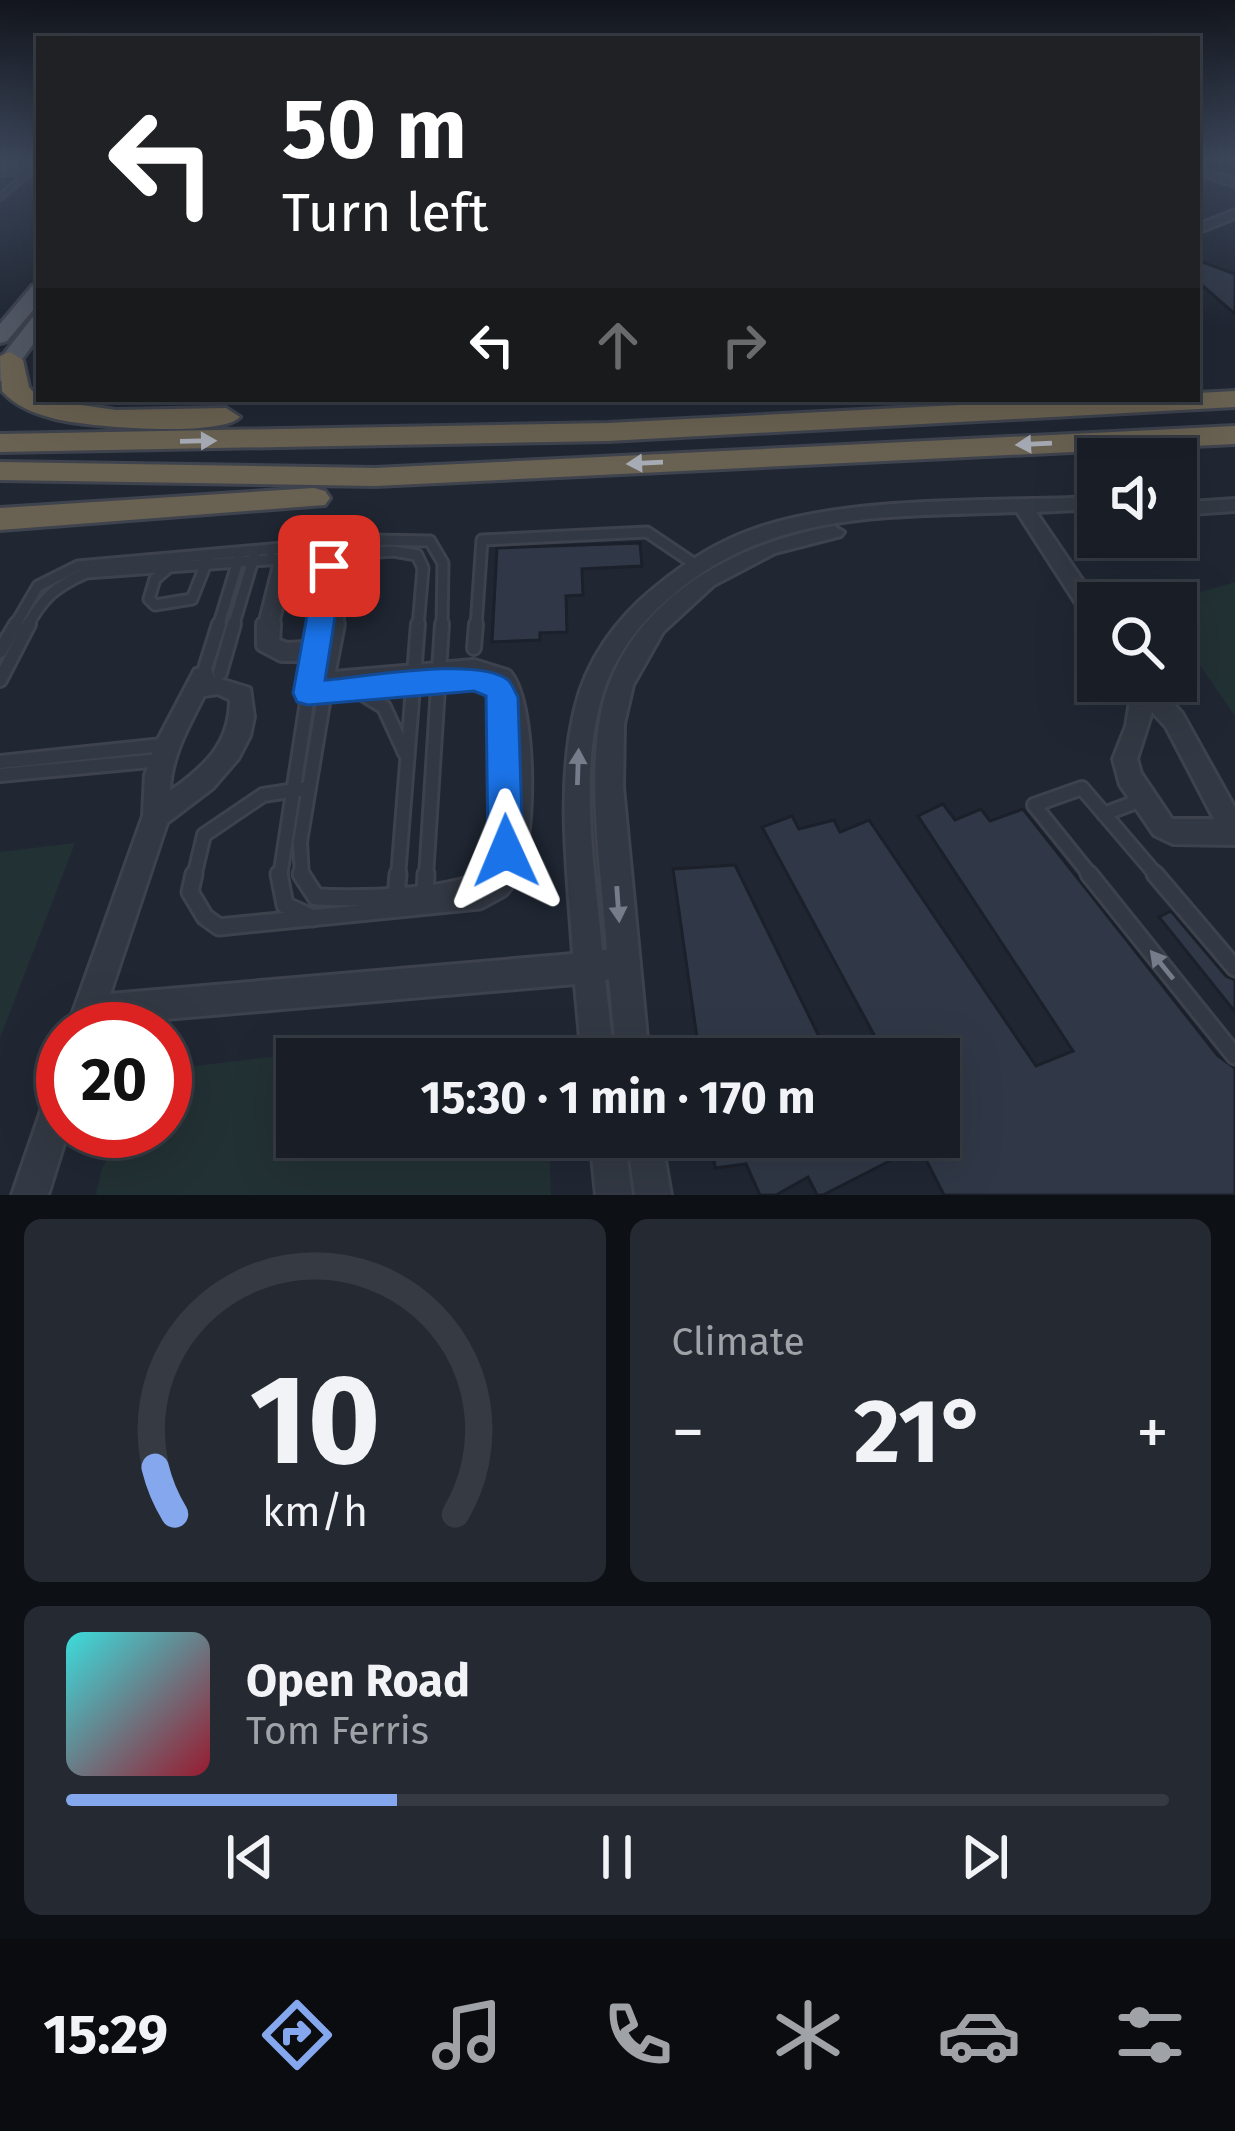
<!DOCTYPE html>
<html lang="en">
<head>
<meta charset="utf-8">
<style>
  body { margin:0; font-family:"Fira Sans",sans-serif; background:#252a32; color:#f1f3f6; height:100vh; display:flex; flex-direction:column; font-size:45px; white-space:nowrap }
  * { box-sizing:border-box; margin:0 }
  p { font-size:39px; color:#9fa2a7 }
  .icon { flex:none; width:66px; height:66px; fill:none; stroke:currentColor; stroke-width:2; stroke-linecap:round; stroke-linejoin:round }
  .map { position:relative; height:1195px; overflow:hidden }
  .panel { display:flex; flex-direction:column; gap:24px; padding:24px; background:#0d1015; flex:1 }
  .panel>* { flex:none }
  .guide { position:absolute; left:36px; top:36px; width:1164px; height:366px; border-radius:0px; box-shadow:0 12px 48px #0002,0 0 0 3px #363b43; background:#202124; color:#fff; overflow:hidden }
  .tools { position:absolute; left:1077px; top:438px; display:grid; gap:24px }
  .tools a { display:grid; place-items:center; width:120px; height:120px; border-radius:0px; background:#181d26; box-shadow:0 12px 48px #0002,0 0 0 3px #363b43; font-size:60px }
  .speed { position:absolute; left:36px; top:1002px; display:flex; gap:24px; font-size:60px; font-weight:700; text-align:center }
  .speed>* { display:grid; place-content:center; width:156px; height:156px; border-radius:50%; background:#181d26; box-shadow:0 12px 48px #0002,0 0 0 3px #363b43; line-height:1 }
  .speed .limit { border:18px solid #d22; background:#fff; color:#111 }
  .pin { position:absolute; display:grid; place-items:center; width:102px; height:102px; color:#fff; margin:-51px; border-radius:24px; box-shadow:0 6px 18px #0006 }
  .me { position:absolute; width:132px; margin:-66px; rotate:359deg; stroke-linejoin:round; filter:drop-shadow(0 0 9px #0008) }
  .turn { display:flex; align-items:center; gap:42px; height:252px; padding:0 48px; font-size:54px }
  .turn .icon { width:156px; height:156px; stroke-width:2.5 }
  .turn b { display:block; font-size:84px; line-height:102px }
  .lanes { display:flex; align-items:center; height:114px; padding:0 48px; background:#0003; justify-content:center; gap:60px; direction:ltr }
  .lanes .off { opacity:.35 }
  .big { font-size:90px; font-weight:700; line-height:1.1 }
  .panel .card { flex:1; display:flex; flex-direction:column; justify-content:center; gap:18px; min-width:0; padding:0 42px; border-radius:18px; background:#252a32 }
  .panel .dial { align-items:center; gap:0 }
  .dial svg { height:312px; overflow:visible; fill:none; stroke:#363b43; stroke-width:7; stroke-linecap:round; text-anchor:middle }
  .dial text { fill:#f1f3f6; stroke:none }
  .song { display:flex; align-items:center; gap:36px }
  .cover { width:144px; height:144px; border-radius:18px; background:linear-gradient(135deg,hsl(180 70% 55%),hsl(350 70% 35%)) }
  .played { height:12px; border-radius:6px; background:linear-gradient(90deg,#85a7ee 30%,#363b43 30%) }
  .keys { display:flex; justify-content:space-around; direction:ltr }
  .heat { display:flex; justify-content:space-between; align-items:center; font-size:66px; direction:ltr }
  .panel .tiles { flex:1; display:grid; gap:24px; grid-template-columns:1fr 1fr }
  .card:last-child { grid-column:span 2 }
  .trip { position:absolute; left:276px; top:1038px; width:684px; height:120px; border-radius:0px; background:#181d26; box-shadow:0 12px 48px #0002,0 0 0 3px #363b43; font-weight:700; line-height:120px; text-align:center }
  .dock { display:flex; height:192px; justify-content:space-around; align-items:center; background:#0a0c0f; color:#9fa2a7 }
  .dock .icon { width:84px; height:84px }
  .dock .on { color:#85a7ee }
  .dock b { font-size:54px; color:#f1f3f6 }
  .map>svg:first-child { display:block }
</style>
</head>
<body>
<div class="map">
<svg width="1235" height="1195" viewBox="0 0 1235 1195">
  <rect width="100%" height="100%" fill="#202733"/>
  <g fill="#223134">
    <polygon points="1235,582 1235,716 1189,649 1197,628 1191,595"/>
    <polygon points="75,843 0,1038 0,852"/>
    <polygon points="449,1036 485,1059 297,1059 297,1137 549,1137 551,1195 96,1195 102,1168 125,1131 165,1131 165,1080 178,1068"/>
  </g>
  <g fill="#303847" stroke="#1b202a" stroke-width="3">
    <polygon points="1197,260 1235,274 1235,314 1197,281"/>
    <polygon points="640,543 642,566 582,569 583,595 566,596 567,632 540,633 540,640 492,642 497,548"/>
    <polygon points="943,804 955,820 981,809 990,821 1023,809 1218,1056 1235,1068 1235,1195 944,1195 919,1146 823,1195 817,1195 808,1177 776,1195 760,1195 746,1164 715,1168 711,1137 869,1137 871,1142 883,1137 939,1137 939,1059 887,1059 762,827 792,816 799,829 834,820 840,832 869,820 1036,1066 1073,1051 918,816"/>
    <polygon points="735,865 830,1059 700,1059 673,869"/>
    <polygon points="1171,911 1226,976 1235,980 1235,1012 1159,917"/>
  </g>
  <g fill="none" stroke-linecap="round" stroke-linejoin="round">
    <defs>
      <polyline id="lane-far3" points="0,173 30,172 0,197"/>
      <g id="lane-far2">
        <polyline points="171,565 155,579 149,599 155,605 192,599 207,561"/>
        <polyline points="14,627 38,586 78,566 374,540 430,541 443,563 442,627"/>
        <path d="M27 627C42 598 56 586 86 573L393 551 417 555 423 568 418 627"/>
        <polyline points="218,627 239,558"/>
        <polyline points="233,627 255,553"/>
        <polyline points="263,627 279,563 271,557"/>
        <polyline points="273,627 288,561 293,557"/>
        <polyline points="318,627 331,552"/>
        <polyline points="337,627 352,541"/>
        <polyline points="476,627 482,540 647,532 696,565"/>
      </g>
      <g id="lane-far1">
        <polyline points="263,624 263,645 282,655 317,655"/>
        <polyline points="274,624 273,644 286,649 323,647"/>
        <polyline points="474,648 476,624"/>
        <polyline points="0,651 16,624"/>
        <polyline points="220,673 234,624"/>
        <polyline points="203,675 219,624"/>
        <polyline points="0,680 29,624"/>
        <path d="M311 680 474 666 506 676C531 708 530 842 512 877"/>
        <polyline points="325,691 338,624"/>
        <path d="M325 691C367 686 476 661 503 697 505 751 523 831 489 877"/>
        <polyline points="358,691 384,707 405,753"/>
        <polyline points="308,693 325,691"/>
        <polyline points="0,762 163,745"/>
        <polyline points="0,775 160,760"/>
        <polyline points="1104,814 1144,799"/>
        <polyline points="194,877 204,835 263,795 309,788"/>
        <polyline points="280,877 319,624"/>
        <polyline points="302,877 300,842 325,691"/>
        <polyline points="398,877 418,624"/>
        <polyline points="426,877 442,624"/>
        <polyline points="1092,877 1034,805 1082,788 1158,877"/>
      </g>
      <g id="lane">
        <polyline points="194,874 190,892 205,917 219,927 479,901 501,889 513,874"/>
        <polyline points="279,874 285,905 313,918"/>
        <path d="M301 874 316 897C355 899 463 898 491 874"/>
        <polyline points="1089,874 1235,1056"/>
        <polyline points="1155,874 1235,968"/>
        <polyline points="425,893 426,874"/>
        <polyline points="396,897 398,874"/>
      </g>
      <g id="street">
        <polygon points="39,159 39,165 0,166 0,160"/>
        <polygon points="1197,168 1235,179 1235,186 1197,174"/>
        <polygon points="1235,210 1235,218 1197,233 1197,225"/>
        <path d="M1098 497V509L1036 512 1098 603V627L1090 625 1017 512C890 517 771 509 669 598 636 626 611 661 600 703 579 781 595 872 602 950H607C602 877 588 790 600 719 620 605 729 544 834 526L844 532 841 536 775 553 714 585 663 632 633 685 624 724 623 787 649 1059H617L609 979 605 980 614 1059H582L575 984 154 1020 99 1029H67L143 816 145 775 156 743 195 669H211L214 677 250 688 254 717 250 736 238 759 213 788 167 823 110 994 573 954C568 874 556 787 575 709 586 661 616 619 653 589 684 563 716 542 754 529 850 495 995 502 1098 497ZM218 694 230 700C230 744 204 767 170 791 171 756 189 726 204 696Z"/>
        <polygon points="1235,499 1235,511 1176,515 1176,503"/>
        <path d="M1153 681 1182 713 1235 808V845L1173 844 1154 835 1120 785 1113 759 1126 726 1132 689 1128 682ZM1152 712 1166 727 1214 819H1172L1141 773 1137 759Z"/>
        <polygon points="63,1077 63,1131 68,1131 48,1195 12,1195 51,1082"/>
        <polygon points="590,1137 624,1137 632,1195 596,1195"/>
        <polygon points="627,1137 661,1137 671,1195 635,1195"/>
      </g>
      <g id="primary">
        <polygon points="39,284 39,303 7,341 0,343 0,324 32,286"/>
        <polygon points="39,316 39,336 8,379 0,381 0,359 32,318"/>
      </g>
      <g id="highway">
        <path d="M10 352 23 360 29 387 39 399 116 410 226 408 240 417C220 438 83 427 52 418 33 413 15 406 2 391L0 356Z"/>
        <polygon points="1235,391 1235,407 608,441 0,452 0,434 608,423 1075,399 1197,399 1197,393"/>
        <polygon points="1235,426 1235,444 375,486 0,480 0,462 375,468"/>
        <polygon points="314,488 325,491 330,498 325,505 0,530 0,508"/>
      </g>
    </defs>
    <use href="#lane-far3" stroke="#3d424d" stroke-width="9"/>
    <use href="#lane-far2" stroke="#3d424d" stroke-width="15"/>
    <use href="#lane-far1" stroke="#3d424d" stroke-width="18"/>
    <use href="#lane" stroke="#3d424d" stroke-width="21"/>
    <use href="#street" stroke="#3d424d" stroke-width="6"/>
    <use href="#primary" stroke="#3d424d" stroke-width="6"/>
    <use href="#highway" stroke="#3e434e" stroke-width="6"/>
    <use href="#lane-far3" stroke="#333944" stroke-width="6"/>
    <use href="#lane-far2" stroke="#333944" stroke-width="9"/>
    <use href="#lane-far1" stroke="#333944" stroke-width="12"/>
    <use href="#lane" stroke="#333944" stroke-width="15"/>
    <use href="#street" fill="#333944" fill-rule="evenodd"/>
    <use href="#primary" fill="#515864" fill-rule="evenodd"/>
    <use href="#highway" fill="#696151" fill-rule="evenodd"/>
  </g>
  <defs><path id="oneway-solid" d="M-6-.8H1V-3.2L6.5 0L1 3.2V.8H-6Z" transform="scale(3)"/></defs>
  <g fill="#a6abb6">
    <use href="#oneway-solid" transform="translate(198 441) rotate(-1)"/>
    <use href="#oneway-solid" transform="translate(1034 444) rotate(177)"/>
    <use href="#oneway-solid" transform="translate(645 463) rotate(177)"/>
  </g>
  <g fill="#767c89">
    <use href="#oneway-solid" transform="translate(578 767) rotate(-88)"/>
    <use href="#oneway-solid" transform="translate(618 904) rotate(86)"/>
    <use href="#oneway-solid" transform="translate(1162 965) rotate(-129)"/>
  </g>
  <linearGradient id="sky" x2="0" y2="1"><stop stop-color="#12151c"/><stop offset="0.49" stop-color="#3c475b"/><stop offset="1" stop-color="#3c475b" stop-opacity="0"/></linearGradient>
  <rect width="1235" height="326" fill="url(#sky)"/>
  <path fill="#1a73e8" stroke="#114b97" stroke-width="3" d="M329 557 343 566 325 680C365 677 479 656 508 680 511 682 516 694 518 697L523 851 518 862 506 867 493 862 488 851 486 696 474 691 308 705 297 702 293 693 316 566Z"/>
</svg>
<div class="tools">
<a><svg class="icon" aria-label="sound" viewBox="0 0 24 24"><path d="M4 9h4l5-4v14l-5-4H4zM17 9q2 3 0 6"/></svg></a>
<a><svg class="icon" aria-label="search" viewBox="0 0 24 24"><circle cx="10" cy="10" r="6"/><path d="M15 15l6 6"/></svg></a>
</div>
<div class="speed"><div class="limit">20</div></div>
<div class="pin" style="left:329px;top:566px;background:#d93025"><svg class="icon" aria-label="arrive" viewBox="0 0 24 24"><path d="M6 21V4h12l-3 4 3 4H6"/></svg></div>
<svg class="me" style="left:506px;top:851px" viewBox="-20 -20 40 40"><path d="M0-17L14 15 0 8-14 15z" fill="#1a73e8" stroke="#fff" stroke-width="4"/></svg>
<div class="trip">15:30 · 1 min · 170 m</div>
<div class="guide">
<div class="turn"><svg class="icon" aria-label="left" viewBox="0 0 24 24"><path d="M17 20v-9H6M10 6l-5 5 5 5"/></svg><div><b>50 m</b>Turn left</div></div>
<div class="lanes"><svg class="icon" aria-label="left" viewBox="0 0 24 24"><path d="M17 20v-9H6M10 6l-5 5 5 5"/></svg><svg class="icon off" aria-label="ahead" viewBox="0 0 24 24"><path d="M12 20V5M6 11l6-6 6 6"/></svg><svg class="icon off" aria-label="right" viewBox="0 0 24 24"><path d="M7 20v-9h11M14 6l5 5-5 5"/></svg></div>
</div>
</div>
<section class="panel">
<div class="tiles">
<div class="card dial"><svg viewBox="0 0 100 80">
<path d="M14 69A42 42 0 1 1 86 69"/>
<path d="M14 69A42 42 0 0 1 9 57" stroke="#85a7ee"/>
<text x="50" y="56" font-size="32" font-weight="700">10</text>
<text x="50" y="72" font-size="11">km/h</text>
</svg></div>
<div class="card"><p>Climate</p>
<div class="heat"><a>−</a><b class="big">21°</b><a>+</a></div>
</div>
<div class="card">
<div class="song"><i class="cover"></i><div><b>Open Road</b><p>Tom Ferris</p></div></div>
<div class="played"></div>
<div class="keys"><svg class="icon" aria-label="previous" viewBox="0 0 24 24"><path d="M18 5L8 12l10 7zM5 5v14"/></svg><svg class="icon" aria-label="pause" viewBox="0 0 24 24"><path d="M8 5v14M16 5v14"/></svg><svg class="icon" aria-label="next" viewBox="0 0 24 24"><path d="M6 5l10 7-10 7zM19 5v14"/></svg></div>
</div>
</div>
</section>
<nav class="dock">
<b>15:29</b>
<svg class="icon on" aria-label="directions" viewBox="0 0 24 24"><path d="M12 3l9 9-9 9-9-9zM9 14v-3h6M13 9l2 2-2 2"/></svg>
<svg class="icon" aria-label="music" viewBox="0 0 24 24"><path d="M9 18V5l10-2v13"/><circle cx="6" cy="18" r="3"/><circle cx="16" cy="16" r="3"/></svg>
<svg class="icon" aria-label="phone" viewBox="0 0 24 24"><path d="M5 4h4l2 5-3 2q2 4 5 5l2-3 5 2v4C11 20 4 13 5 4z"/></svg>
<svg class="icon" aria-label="climate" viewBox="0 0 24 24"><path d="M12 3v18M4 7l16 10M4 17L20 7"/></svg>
<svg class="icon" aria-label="car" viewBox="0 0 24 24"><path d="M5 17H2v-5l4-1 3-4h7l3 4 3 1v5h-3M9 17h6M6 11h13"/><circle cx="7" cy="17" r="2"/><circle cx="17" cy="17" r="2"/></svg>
<svg class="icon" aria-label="filters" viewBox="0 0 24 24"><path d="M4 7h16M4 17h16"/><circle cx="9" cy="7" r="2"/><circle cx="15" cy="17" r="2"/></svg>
</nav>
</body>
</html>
